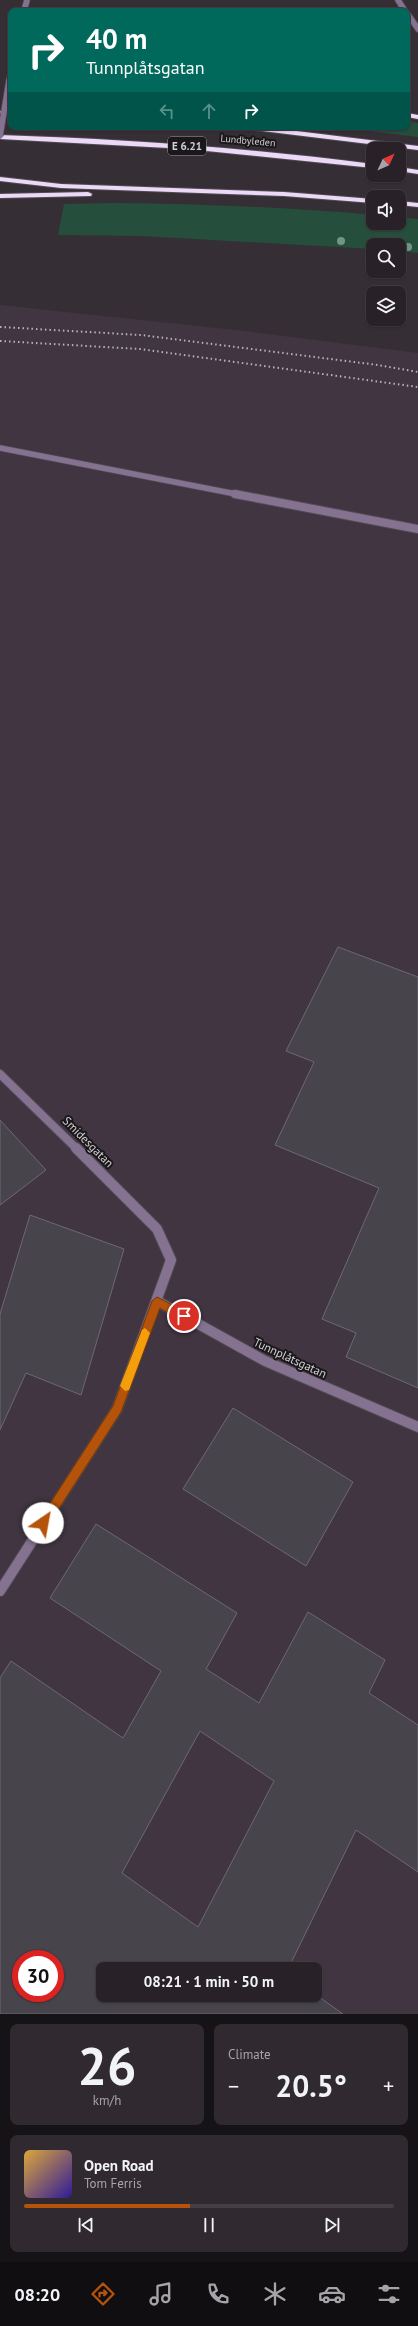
<!DOCTYPE html>
<html lang="en">
<head>
<meta charset="utf-8">
<style>
  body { margin:0; font-family:"PT Sans",sans-serif; background:#302a30; color:#f1f3f6; height:100vh; display:flex; flex-direction:column; font-size:15px; white-space:nowrap }
  * { box-sizing:border-box; margin:0 }
  p { font-size:13px; color:#a5a4a8 }
  .icon { flex:none; width:22px; height:22px; fill:none; stroke:currentColor; stroke-width:2; stroke-linecap:round; stroke-linejoin:round }
  .map { position:relative; height:2014px; overflow:hidden }
  .details { display:flex; flex-direction:column; gap:10px; padding:10px; background:#161316; flex:1 }
  .details>* { flex:none }
  .hud { position:absolute; left:8px; top:8px; width:402px; height:122px; border-radius:8px; box-shadow:0 1px 3px #0004,0 0 0 1px #443f45; background:#00695c; color:#fff; overflow:hidden }
  .needle { width:26px; rotate:46deg }
  .buttons { position:absolute; left:366px; top:142px; display:grid; gap:8px }
  .buttons a { display:grid; place-items:center; width:40px; height:40px; border-radius:8px; background:#282228; box-shadow:0 1px 3px #0004,0 0 0 1px #443f45; font-size:20px }
  .speed { position:absolute; left:12px; top:1950px; display:flex; gap:8px; font-size:20px; font-weight:700; text-align:center }
  .speed>* { display:grid; place-content:center; width:52px; height:52px; border-radius:50%; background:#282228; box-shadow:0 1px 3px #0004,0 0 0 1px #443f45; line-height:1 }
  .speed .limit { border:6px solid #d22; background:#fff; color:#111 }
  .pin { position:absolute; display:grid; place-items:center; width:34px; height:34px; color:#fff; margin:-17px; border:2px solid #fff; border-radius:50%; box-shadow:0 1px 4px #0007 }
  .me { position:absolute; width:44px; margin:-22px; rotate:33deg; stroke-linejoin:round; filter:drop-shadow(0 0 3px #0008) }
  .turn { display:flex; align-items:center; gap:14px; height:84px; padding:0 12px; font-size:18px }
  .turn .icon { width:52px; height:52px; stroke-width:2.5 }
  .turn b { display:block; font-size:28px; line-height:34px }
  .lanes { display:flex; align-items:center; height:38px; padding:0 12px; background:#0003; justify-content:center; gap:20px; direction:ltr }
  .lanes .off { opacity:.35 }
  .big { font-size:30px; font-weight:800; line-height:1.1 }
  .details .card { flex:1; display:flex; flex-direction:column; justify-content:center; gap:6px; min-width:0; padding:0 14px; border-radius:8px; background:#302a30 }
  .details .dial { align-items:center; gap:0 }
  .dial b { font-size:52px; line-height:1 }
  .song { display:flex; align-items:center; gap:12px }
  .cover { width:48px; height:48px; border-radius:6px; background:linear-gradient(135deg,hsl(40 70% 55%),hsl(250 70% 35%)) }
  .played { height:4px; border-radius:2px; background:linear-gradient(90deg,#b45309 45%,#443f45 45%) }
  .keys { display:flex; justify-content:space-around; direction:ltr }
  .heat { display:flex; justify-content:space-between; align-items:center; font-size:22px; direction:ltr }
  .details .tiles { flex:1; display:grid; gap:10px; grid-template-columns:1fr 1fr }
  .card:last-child { grid-column:span 2 }
  .trip { position:absolute; left:96px; top:1962px; width:226px; height:40px; border-radius:8px; background:#282228; box-shadow:0 1px 3px #0004,0 0 0 1px #443f45; font-weight:800; line-height:40px; text-align:center }
  .menu { display:flex; height:64px; justify-content:space-around; align-items:center; background:#100e10; color:#a5a4a8 }
  .menu .icon { width:28px; height:28px }
  .menu .selected { color:#b45309 }
  .menu b { font-size:18px; color:#f1f3f6 }
  .map>svg:first-child { display:block }
</style>
</head>
<body>
<div class="map">
<svg width="418" height="2014" viewBox="0 0 418 2014">
  <rect width="100%" height="100%" fill="#352e35"/>
  <path fill="#403541" fill-rule="evenodd" d="M0 305 236 330 418 353V2014H0ZM21 1959H55V1993H21ZM103 1969H315V1995H103Z"/>
  <g fill="#254e3d">
    <polygon points="407,121 418,123 418,137 335,127 407,127"/>
    <path d="M115 203C201 204 287 207 373 215V223H399V217L418 219V253L399 251V245H373V249L141 236 58 235 64 204Z"/>
  </g>
  <g fill="#47444c" stroke="#6d6972" fill-rule="evenodd">
    <polygon points="338,947 418,977 418,1388 346,1357 356,1333 322,1319 379,1188 275,1145 314,1062 286,1051"/>
    <polygon points="0,1120 46,1170 0,1205"/>
    <polygon points="30,1215 124,1249 81,1395 26,1373 0,1430 0,1314"/>
    <polygon points="233,1408 353,1482 306,1566 183,1489"/>
    <path d="M96 1524 237 1613 206 1669 259 1703 308 1612 385 1660 369 1693 418 1725V1872L356 1830 288 1969H103V1995L315 1994 343 2014H0V1678L11 1661 123 1738 161 1671 50 1598ZM200 1731 274 1781 198 1927 122 1873ZM21 1959H55V1993H21Z"/>
  </g>
  <g fill="none" stroke-linecap="round" stroke-linejoin="round">
    <defs>
      <g id="service-far1">
        <polyline points="398,0 405,11"/>
        <polyline points="407,13 418,29"/>
        <polyline points="0,448 241,495"/>
      </g>
      <polyline id="service" points="235,494 418,529"/>
      <g id="minor-far2">
        <polyline points="24,11 27,0"/>
        <polyline points="9,81 11,72"/>
      </g>
      <polyline id="minor-far1" points="0,1074 77,1149"/>
      <g id="minor">
        <polyline points="157,1301 265,1361 418,1427"/>
        <polyline points="0,1591 117,1409 171,1260 157,1229 76,1148"/>
      </g>
      <g id="motorway">
        <rect x="0" y="111" width="11" height="4"/>
        <polygon points="407,113 418,115 418,119 407,117"/>
        <polygon points="241,127 264,127 418,146 418,150 245,129"/>
        <path d="M0 135C125 139 249 148 373 164V168L187 149 0 139Z"/>
        <polygon points="399,167 418,170 418,174 399,171"/>
        <polygon points="0,177 61,184 284,192 373,199 373,203 284,196 61,188 0,181"/>
        <polygon points="88,192 92,194 91,196 0,198 0,194"/>
        <polygon points="399,201 418,203 418,207 399,205"/>
      </g>
    </defs>
    <use href="#service-far1" stroke="#514b52" stroke-width="7"/>
    <use href="#service" stroke="#514b52" stroke-width="10"/>
    <use href="#minor-far2" stroke="#514b52" stroke-width="7"/>
    <use href="#minor-far1" stroke="#514b52" stroke-width="10"/>
    <use href="#minor" stroke="#514b52" stroke-width="12"/>
    <use href="#motorway" stroke="#514b52" stroke-width="2"/>
    <use href="#service-far1" stroke="#857291" stroke-width="5.5"/>
    <use href="#service" stroke="#857291" stroke-width="8"/>
    <use href="#minor-far2" stroke="#857291" stroke-width="5.5"/>
    <use href="#minor-far1" stroke="#857291" stroke-width="8"/>
    <use href="#minor" stroke="#857291" stroke-width="10"/>
    <use href="#motorway" fill="#ecd9f8" fill-rule="evenodd"/>
    <g stroke="#b8b4b9" stroke-width="2" stroke-dasharray="1.5 3" stroke-linecap="butt">
      <polyline points="0,327 141,335 378,365 418,372"/>
      <polyline points="0,341 140,349 418,387"/>
    </g>
    <defs>
      <polyline id="minor-bridge" points="0,136 9,81"/>
    </defs>
    <use href="#minor-bridge" stroke="#514b52" stroke-width="7" stroke-linecap="butt"/>
    <use href="#minor-bridge" stroke="#857291" stroke-width="5.5"/>
  </g>
  <g fill="#719687">
    <circle cx="341" cy="241" r="4"/>
    <circle cx="408" cy="247" r="4"/>
  </g>
  <polygon fill="#b45309" stroke="#753606" points="157,1297 188,1313 188,1320 180,1320 160,1308 121,1412 47,1527 40,1527 40,1519 113,1406 152,1301"/>
  <polygon fill="#f59e0b" points="145,1328 150,1333 129,1390 125,1391 120,1386 142,1330"/>
  <g text-anchor="middle" stroke-width="4" stroke-linejoin="round" paint-order="stroke">
    <g font-size="10" fill="#d3cfd4" stroke="#1a181b">
      <text transform="translate(248 140) rotate(5)" y="4">Lundbyleden</text>
    </g>
    <rect fill="#1a181b" stroke="#9c989c" stroke-width="1" x="168" y="137" width="38" height="18" rx="3"/>
    <g font-size="11" font-weight="bold" fill="#d3cfd4">
      <text x="187" y="150">E 6.21</text>
    </g>
    <g font-size="12" fill="#d3cfd4" stroke="#1a181b">
      <text transform="translate(88 1142) rotate(45)" y="4">Smidesgatan</text>
      <text transform="translate(290 1358) rotate(25)" y="4">Tunnplåtsgatan</text>
    </g>
  </g>
</svg>
<div class="buttons">
<a><svg class="needle" viewBox="-14 -14 28 28"><path d="M0-13l5 13h-10z" fill="#e53935"/><path d="M0 13l5-13h-10z" fill="#a5a4a8"/></svg></a>
<a><svg class="icon" aria-label="sound" viewBox="0 0 24 24"><path d="M4 9h4l5-4v14l-5-4H4zM17 9q2 3 0 6"/></svg></a>
<a><svg class="icon" aria-label="search" viewBox="0 0 24 24"><circle cx="10" cy="10" r="6"/><path d="M15 15l6 6"/></svg></a>
<a><svg class="icon" aria-label="layers" viewBox="0 0 24 24"><path d="M12 4l9 5-9 5-9-5zM3 14l9 5 9-5"/></svg></a>
</div>
<div class="speed"><div class="limit">30</div></div>
<div class="pin" style="left:184px;top:1316px;background:#d93025"><svg class="icon" aria-label="arrive" viewBox="0 0 24 24"><path d="M6 21V4h12l-3 4 3 4H6"/></svg></div>
<svg class="me" style="left:43px;top:1523px" viewBox="-20 -20 40 40"><circle r="19" fill="#fff"/><path d="M0-13L10 11 0 6-10 11z" fill="#b45309"/></svg>
<div class="trip">08:21 · 1 min · 50 m</div>
<div class="hud">
<div class="turn"><svg class="icon" aria-label="right" viewBox="0 0 24 24"><path d="M7 20v-9h11M14 6l5 5-5 5"/></svg><div><b>40 m</b>Tunnplåtsgatan</div></div>
<div class="lanes"><svg class="icon off" aria-label="left" viewBox="0 0 24 24"><path d="M17 20v-9H6M10 6l-5 5 5 5"/></svg><svg class="icon off" aria-label="ahead" viewBox="0 0 24 24"><path d="M12 20V5M6 11l6-6 6 6"/></svg><svg class="icon" aria-label="right" viewBox="0 0 24 24"><path d="M7 20v-9h11M14 6l5 5-5 5"/></svg></div>
</div>
</div>
<section class="details">
<div class="tiles">
<div class="card dial"><b>26</b><p>km/h</p></div>
<div class="card"><p>Climate</p>
<div class="heat"><a>−</a><b class="big">20.5°</b><a>+</a></div>
</div>
<div class="card">
<div class="song"><i class="cover"></i><div><b>Open Road</b><p>Tom Ferris</p></div></div>
<div class="played"></div>
<div class="keys"><svg class="icon" aria-label="previous" viewBox="0 0 24 24"><path d="M18 5L8 12l10 7zM5 5v14"/></svg><svg class="icon" aria-label="pause" viewBox="0 0 24 24"><path d="M8 5v14M16 5v14"/></svg><svg class="icon" aria-label="next" viewBox="0 0 24 24"><path d="M6 5l10 7-10 7zM19 5v14"/></svg></div>
</div>
</div>
</section>
<nav class="menu">
<b>08:20</b>
<svg class="icon selected" aria-label="directions" viewBox="0 0 24 24"><path d="M12 3l9 9-9 9-9-9zM9 14v-3h6M13 9l2 2-2 2"/></svg>
<svg class="icon" aria-label="music" viewBox="0 0 24 24"><path d="M9 18V5l10-2v13"/><circle cx="6" cy="18" r="3"/><circle cx="16" cy="16" r="3"/></svg>
<svg class="icon" aria-label="phone" viewBox="0 0 24 24"><path d="M5 4h4l2 5-3 2q2 4 5 5l2-3 5 2v4C11 20 4 13 5 4z"/></svg>
<svg class="icon" aria-label="climate" viewBox="0 0 24 24"><path d="M12 3v18M4 7l16 10M4 17L20 7"/></svg>
<svg class="icon" aria-label="car" viewBox="0 0 24 24"><path d="M5 17H2v-5l4-1 3-4h7l3 4 3 1v5h-3M9 17h6M6 11h13"/><circle cx="7" cy="17" r="2"/><circle cx="17" cy="17" r="2"/></svg>
<svg class="icon" aria-label="filters" viewBox="0 0 24 24"><path d="M4 7h16M4 17h16"/><circle cx="9" cy="7" r="2"/><circle cx="15" cy="17" r="2"/></svg>
</nav>
</body>
</html>
